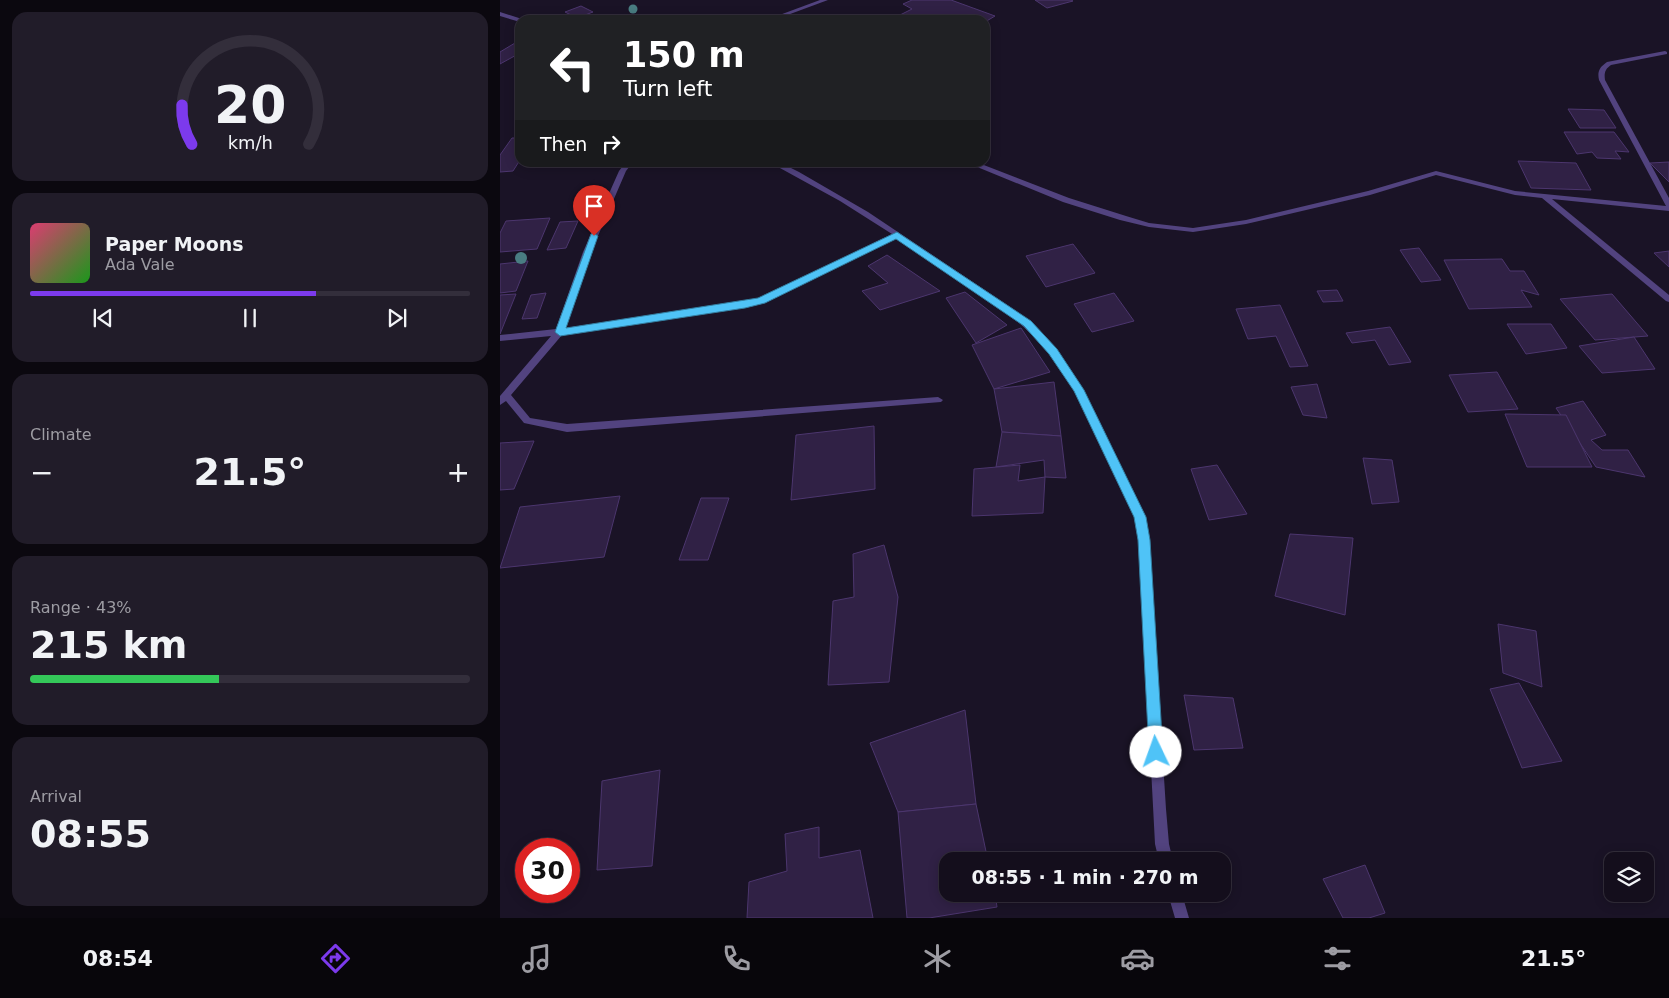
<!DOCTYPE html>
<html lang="en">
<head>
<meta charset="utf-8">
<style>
  body { margin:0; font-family:"DejaVu Sans",sans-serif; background:#211c29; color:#f1f3f6; height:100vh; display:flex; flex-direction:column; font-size:19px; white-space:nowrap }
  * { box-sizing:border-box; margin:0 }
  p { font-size:16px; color:#9d9ca3 }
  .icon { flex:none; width:28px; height:28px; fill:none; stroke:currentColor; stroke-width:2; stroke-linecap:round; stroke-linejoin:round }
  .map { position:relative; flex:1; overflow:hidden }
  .side { display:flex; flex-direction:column; gap:12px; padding:12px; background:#0b080f; width:500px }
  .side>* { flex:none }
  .guide { position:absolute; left:15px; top:15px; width:475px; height:152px; border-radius:15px; box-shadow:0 2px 12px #0003,0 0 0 1px #332e3b; background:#202124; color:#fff; overflow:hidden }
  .tools { position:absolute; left:1104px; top:852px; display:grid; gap:10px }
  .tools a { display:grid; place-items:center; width:50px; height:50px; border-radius:10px; background:#140e1c; box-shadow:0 2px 12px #0003,0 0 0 1px #332e3b; font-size:25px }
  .speed { position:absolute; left:15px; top:838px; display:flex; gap:10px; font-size:25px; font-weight:700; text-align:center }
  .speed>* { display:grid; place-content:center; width:65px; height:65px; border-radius:50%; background:#140e1c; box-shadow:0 2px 12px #0003,0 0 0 1px #332e3b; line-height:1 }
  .speed .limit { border:8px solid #d22; background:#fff; color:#111 }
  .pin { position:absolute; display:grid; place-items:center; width:42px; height:42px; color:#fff; margin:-51px -21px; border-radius:50% 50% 50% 0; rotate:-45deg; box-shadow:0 0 5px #0007 }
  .pin .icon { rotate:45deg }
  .me { position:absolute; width:55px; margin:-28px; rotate:357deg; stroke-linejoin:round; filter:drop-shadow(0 0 4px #0008) }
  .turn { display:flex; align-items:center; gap:18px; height:105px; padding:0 25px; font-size:22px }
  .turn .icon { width:65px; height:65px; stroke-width:2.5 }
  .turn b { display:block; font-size:35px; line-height:42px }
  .then { display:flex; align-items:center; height:48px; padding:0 25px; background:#0003; gap:10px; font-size:19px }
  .big { font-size:38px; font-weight:700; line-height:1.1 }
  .side .widget { flex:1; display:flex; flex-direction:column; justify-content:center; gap:8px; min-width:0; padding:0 18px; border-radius:15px; background:#211c29 }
  .side .dial { align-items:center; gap:0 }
  .dial svg { height:130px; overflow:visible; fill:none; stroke:#332e3b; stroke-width:7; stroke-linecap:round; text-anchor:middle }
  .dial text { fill:#f1f3f6; stroke:none }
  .song { display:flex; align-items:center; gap:15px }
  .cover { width:60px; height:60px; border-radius:8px; background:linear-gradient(135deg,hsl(340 70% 55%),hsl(120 70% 35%)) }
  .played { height:5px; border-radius:2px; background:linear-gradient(90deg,#7c3aed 65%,#332e3b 65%) }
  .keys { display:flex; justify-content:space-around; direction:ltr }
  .heat { display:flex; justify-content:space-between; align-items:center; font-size:28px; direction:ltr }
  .charge { height:8px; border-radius:4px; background:linear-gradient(90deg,#34c759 43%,#332e3b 0) }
  .trip { position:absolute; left:439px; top:852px; width:292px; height:50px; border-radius:15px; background:#140e1c; box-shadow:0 2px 12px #0003,0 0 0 1px #332e3b; font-weight:700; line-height:50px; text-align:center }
  .dock { display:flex; height:80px; justify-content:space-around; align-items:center; background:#08060b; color:#9d9ca3 }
  .dock .icon { width:35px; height:35px }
  .dock .current { color:#7c3aed }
  .dock b { font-size:22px; color:#f1f3f6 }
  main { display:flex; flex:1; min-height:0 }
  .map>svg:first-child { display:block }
</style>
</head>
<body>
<main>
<section class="side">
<div class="widget dial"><svg viewBox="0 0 100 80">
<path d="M14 69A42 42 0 1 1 86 69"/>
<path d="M14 69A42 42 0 0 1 8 45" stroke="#7c3aed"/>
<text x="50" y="56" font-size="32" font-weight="700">20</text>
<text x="50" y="72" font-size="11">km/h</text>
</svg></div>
<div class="widget">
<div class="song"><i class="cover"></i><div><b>Paper Moons</b><p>Ada Vale</p></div></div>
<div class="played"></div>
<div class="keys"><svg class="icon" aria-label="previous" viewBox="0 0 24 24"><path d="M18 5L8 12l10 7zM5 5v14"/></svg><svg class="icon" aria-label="pause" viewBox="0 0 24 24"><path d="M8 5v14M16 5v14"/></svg><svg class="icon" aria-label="next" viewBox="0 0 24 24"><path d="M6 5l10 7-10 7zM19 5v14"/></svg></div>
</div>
<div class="widget"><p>Climate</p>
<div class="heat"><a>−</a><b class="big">21.5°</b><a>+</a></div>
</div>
<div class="widget"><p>Range · 43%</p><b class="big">215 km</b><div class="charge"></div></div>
<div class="widget"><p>Arrival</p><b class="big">08:55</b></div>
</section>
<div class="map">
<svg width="1169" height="918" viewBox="0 0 1169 918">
  <rect width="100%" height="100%" fill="#1a1326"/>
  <g fill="#302145" stroke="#4c366e">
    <polygon points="412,0 451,0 495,16 485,22 485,20 390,20 412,9 403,4"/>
    <polygon points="535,0 571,0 573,1 547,8"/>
    <polygon points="81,6 93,12 77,18 65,12"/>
    <polygon points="125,15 133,19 109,20"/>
    <polygon points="15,43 20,44 20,53 0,64 0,52"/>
    <polygon points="1068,109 1104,110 1116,128 1080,128"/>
    <polygon points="1064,132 1114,132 1129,152 1115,151 1121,159 1097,158 1092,152 1077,154"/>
    <polygon points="12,138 20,138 20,160 13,171 0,172 0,155"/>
    <polygon points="1018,161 1076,163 1091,190 1031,188"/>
    <polygon points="1169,162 1169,182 1150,163"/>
    <polygon points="50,218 37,249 0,252 0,233 6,221"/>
    <polygon points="78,221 66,248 47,250 60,222"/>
    <polygon points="573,244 595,273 546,287 526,256"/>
    <polygon points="919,248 941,280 921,282 900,250"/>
    <polygon points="1169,251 1169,267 1154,253"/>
    <polygon points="387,255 440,291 380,310 362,291 388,283 368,266"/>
    <polygon points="1002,259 1010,271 1024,271 1039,295 1021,290 1032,307 969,309 944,260"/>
    <polygon points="28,261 16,291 0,293 0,264"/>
    <polygon points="837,290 843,301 823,302 817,291"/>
    <polygon points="465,292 507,325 476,343 446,298"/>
    <polygon points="46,293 37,318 22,319 31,295"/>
    <polygon points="614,293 634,321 592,332 574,304"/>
    <polygon points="16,294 0,334 0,295"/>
    <polygon points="1112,294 1148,336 1095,340 1060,299"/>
    <polygon points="780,305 808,366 790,367 776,336 748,339 736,309"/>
    <polygon points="1007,324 1051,324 1067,348 1026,354"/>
    <polygon points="890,327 911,362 889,365 875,340 852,343 846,333"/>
    <polygon points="521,328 550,372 494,389 472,345"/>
    <polygon points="1134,337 1155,369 1102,373 1079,346"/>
    <polygon points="997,372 1018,409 968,412 949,375"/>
    <polygon points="554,382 561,436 502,432 494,389"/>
    <polygon points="817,384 827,418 803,415 791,387"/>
    <polygon points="1083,401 1106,435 1091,440 1102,450 1128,450 1145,477 1096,467 1056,408"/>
    <polygon points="1005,414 1066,415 1092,467 1027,467"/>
    <polygon points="374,426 375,489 291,500 296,435"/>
    <polygon points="502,432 561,436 566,478 545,477 544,460 496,467"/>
    <polygon points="34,441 14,489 0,490 0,443"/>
    <polygon points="863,458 892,460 899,502 872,504"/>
    <polygon points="520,465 518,481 545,477 543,513 472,516 474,469"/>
    <polygon points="717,465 747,514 709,520 691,469"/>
    <polygon points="120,496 104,557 0,568 20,507"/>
    <polygon points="201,498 229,498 208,560 179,560"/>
    <polygon points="790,534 853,538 845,615 775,596"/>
    <polygon points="384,545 398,597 389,682 328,685 333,601 354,597 353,554"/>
    <polygon points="998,624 1036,631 1042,687 1003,673"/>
    <polygon points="1019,683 1062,761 1022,768 990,689"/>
    <polygon points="684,695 733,698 743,748 694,750"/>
    <polygon points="465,710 476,804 398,812 370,743"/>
    <polygon points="160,770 152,866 97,870 102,781"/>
    <polygon points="476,804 488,861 448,861 448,894 495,894 497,907 429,918 407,918 398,812"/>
    <polygon points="319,827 319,858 360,850 373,918 247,918 249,882 287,871 285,834"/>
    <polygon points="865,865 885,913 869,918 843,918 823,879"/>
  </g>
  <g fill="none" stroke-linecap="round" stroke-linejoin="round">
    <g fill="#52437f" fill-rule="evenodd">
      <polygon points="320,0 328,0 274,20 266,20"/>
      <polygon points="0,12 22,19 23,20 20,20 20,22 0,16"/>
      <path d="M1165 51 1167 52V54L1111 65C1105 69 1104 73 1105 80L1169 198V211L1052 199 1169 295V302L1166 301 1042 198 1015 195 936 175 870 195 746 224 693 232 649 227 620 220 563 202 465 162H476L569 198 626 216 649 223 693 228 746 220 868 191 936 171 1015 191 1166 206 1099 80C1097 71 1100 67 1107 62Z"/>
      <polygon points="126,162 133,162 126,171 91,252 65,328 259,299 392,234 340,201 269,162 279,162 299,172 368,212 510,307 547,338 570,370 595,412 645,517 649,540 666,809 669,844 673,861 659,861 655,844 639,540 635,517 596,433 575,392 551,355 541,343 517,321 397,238 265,303 245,308 62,335 11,395 30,418 67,424 438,397 443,400 441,402 67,432 24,423 6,401 0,405 0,396 51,336 0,341 0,335 56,329 83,252 119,171"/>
      <polygon points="668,894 682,894 689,918 675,918"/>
    </g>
  </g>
  <g fill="#497d82">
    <circle cx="133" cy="9" r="4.5"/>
    <circle cx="21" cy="258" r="6"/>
  </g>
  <polygon fill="#4fc3f7" stroke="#337fa1" points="397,232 531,321 557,349 584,390 646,517 650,540 663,752 661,756 656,759 651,756 649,752 638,540 634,517 574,391 549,354 524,326 396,239 265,303 245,308 60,336 55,332 91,234 94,233 98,236 66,328 258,298"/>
</svg>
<div class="tools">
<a><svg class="icon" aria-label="layers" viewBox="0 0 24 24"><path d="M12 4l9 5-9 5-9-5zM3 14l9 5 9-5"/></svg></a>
</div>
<div class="speed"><div class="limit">30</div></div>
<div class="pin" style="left:94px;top:236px;background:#d93025"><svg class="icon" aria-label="arrive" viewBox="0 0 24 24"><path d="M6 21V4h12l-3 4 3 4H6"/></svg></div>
<svg class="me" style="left:656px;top:752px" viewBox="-20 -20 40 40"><circle r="19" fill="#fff"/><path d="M0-13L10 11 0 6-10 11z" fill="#4fc3f7"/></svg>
<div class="trip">08:55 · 1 min · 270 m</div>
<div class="guide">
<div class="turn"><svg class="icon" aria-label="left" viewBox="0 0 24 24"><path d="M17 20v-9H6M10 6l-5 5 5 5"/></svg><div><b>150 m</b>Turn left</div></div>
<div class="then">Then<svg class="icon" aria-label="right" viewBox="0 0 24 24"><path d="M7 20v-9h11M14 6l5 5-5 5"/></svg></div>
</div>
</div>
</main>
<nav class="dock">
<b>08:54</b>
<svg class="icon current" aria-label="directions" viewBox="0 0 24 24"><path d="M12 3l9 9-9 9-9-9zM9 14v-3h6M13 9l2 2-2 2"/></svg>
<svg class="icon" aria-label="music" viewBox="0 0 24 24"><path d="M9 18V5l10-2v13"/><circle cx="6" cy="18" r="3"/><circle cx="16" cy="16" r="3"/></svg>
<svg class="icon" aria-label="phone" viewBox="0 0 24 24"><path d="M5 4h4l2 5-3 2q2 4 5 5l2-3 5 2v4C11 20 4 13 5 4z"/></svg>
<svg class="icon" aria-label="climate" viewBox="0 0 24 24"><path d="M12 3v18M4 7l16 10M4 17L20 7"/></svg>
<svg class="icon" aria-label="car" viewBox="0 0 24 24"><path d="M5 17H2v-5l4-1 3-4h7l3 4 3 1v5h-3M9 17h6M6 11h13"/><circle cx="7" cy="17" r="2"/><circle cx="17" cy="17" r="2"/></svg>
<svg class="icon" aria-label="filters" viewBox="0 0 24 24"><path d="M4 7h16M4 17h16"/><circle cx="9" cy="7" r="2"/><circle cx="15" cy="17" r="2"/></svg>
<b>21.5°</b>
</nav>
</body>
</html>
